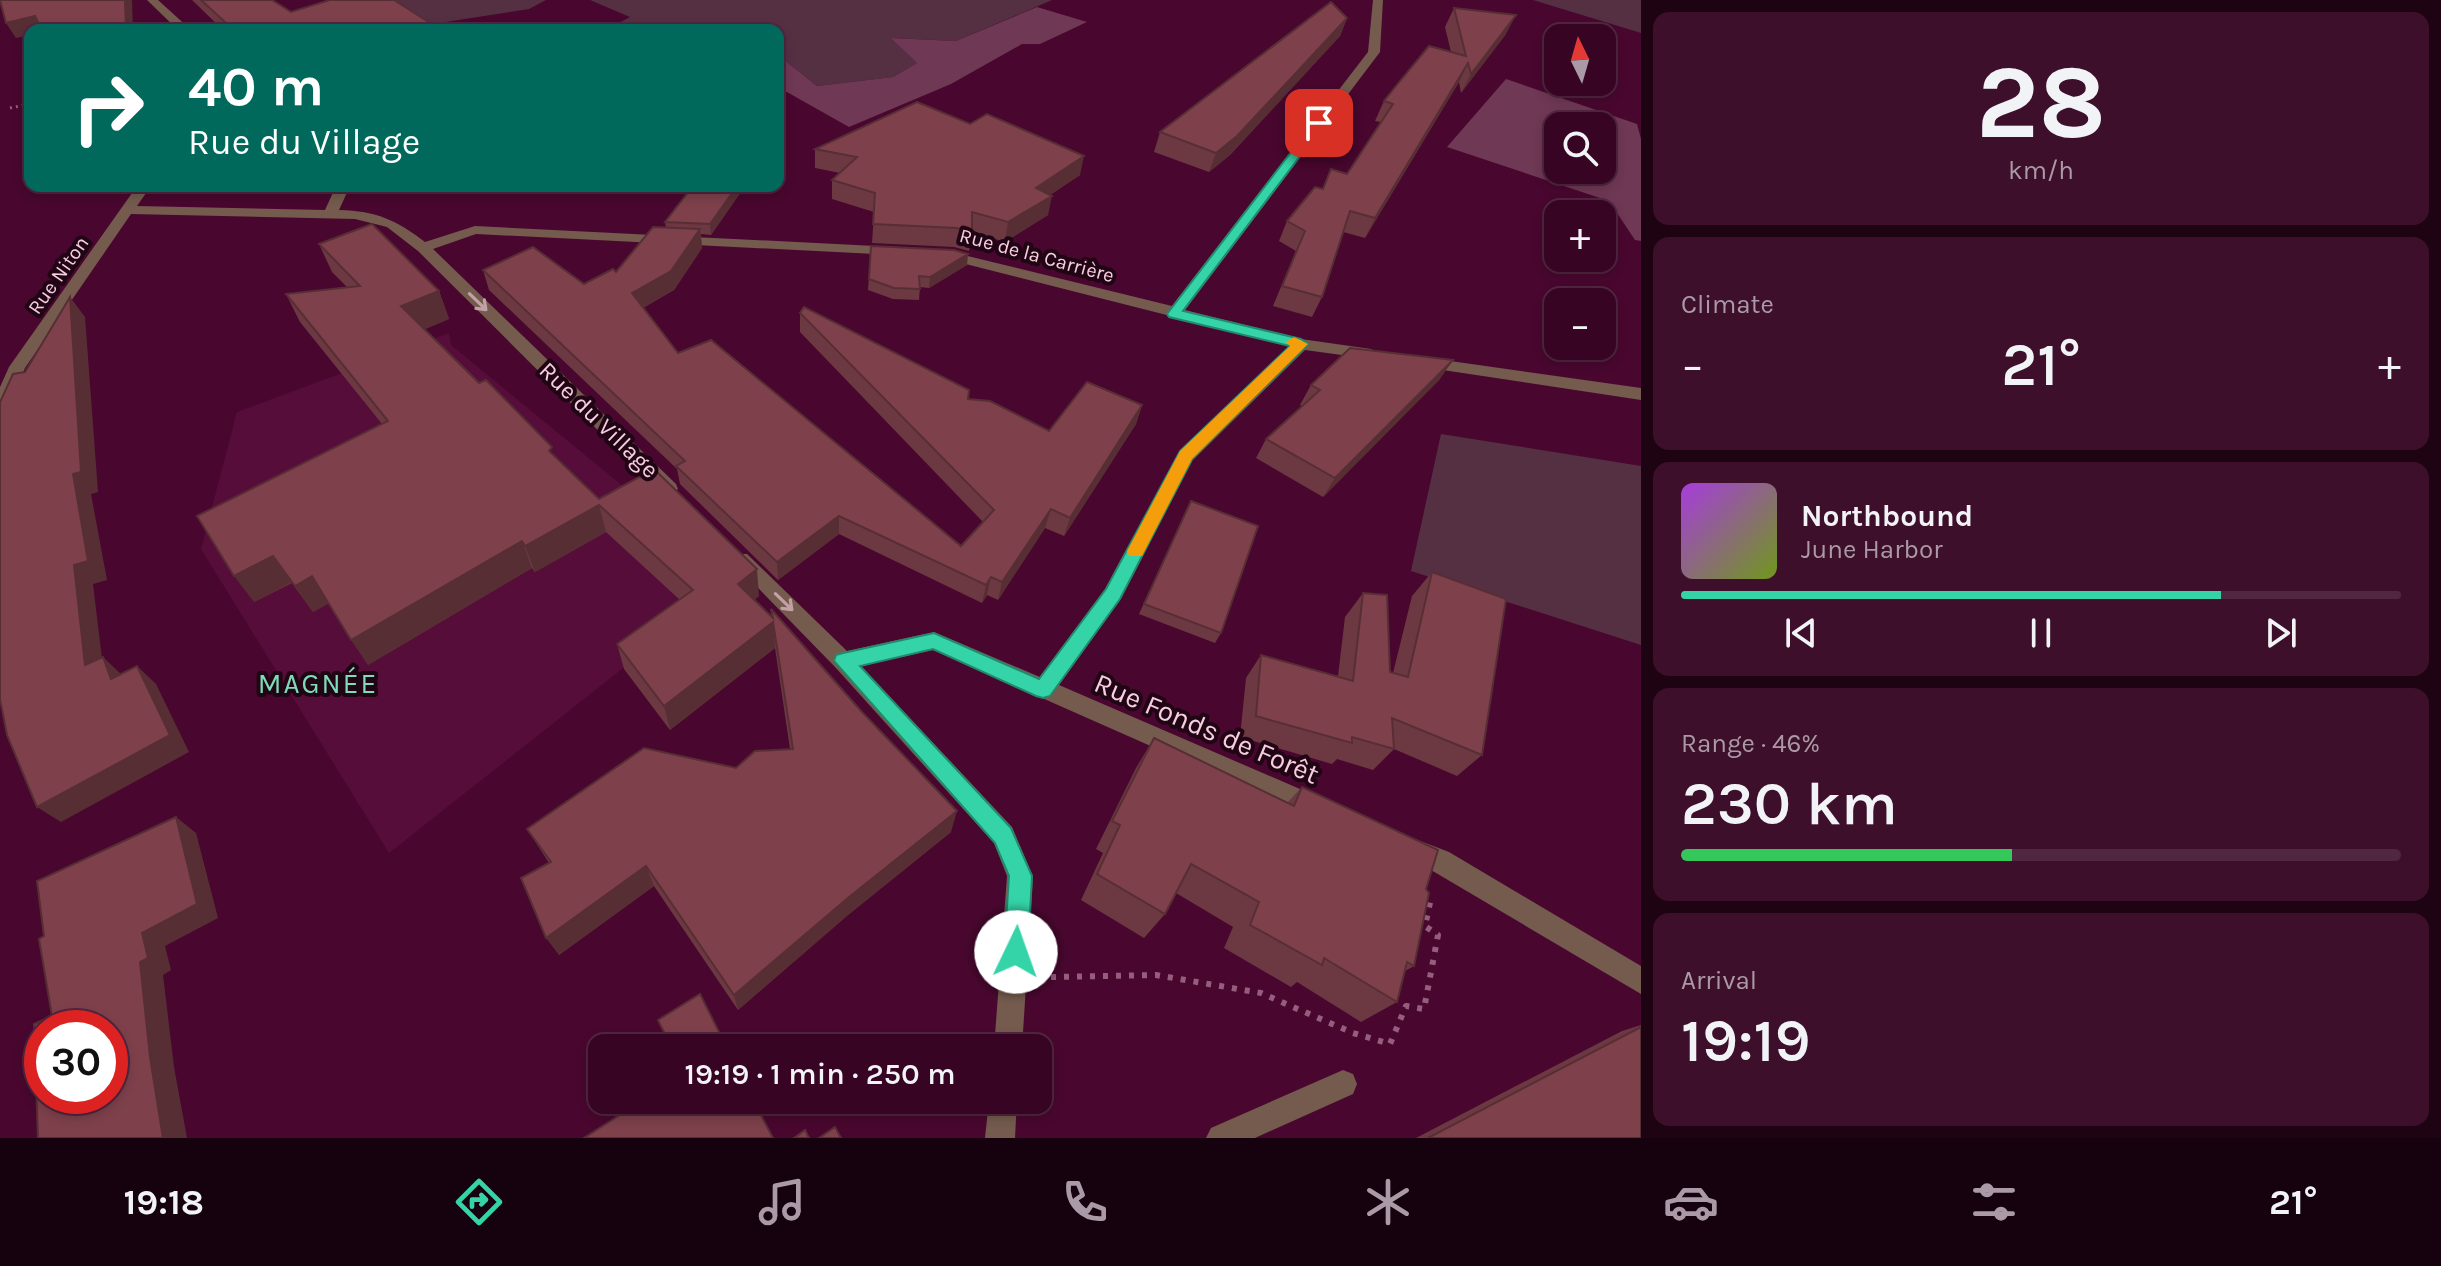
<!DOCTYPE html>
<html lang="en">
<head>
<meta charset="utf-8">
<style>
  body { margin:0; font-family:Karla,sans-serif; background:#3e0f2b; color:#f1f3f6; height:100vh; display:flex; flex-direction:column; font-size:30px; white-space:nowrap }
  * { box-sizing:border-box; margin:0 }
  p { font-size:26px; color:#aa99a6 }
  .icon { flex:none; width:44px; height:44px; fill:none; stroke:currentColor; stroke-width:2; stroke-linecap:round; stroke-linejoin:round }
  .map { position:relative; flex:1; overflow:hidden }
  .side { display:flex; flex-direction:column; gap:12px; padding:12px; background:#1e0313; width:800px }
  .side>* { flex:none }
  .hud { position:absolute; left:24px; top:24px; width:760px; height:168px; border-radius:16px; box-shadow:0 4px 12px #0003,0 0 0 2px #512641; background:#00695c; color:#fff; overflow:hidden }
  .needle { width:52px; rotate:355deg }
  .tools { position:absolute; left:1544px; top:24px; display:grid; gap:16px }
  .tools a { display:grid; place-items:center; width:72px; height:72px; border-radius:16px; background:#370523; box-shadow:0 4px 12px #0003,0 0 0 2px #512641; font-size:40px }
  .speed { position:absolute; left:24px; top:1010px; display:flex; gap:16px; font-size:40px; font-weight:700; text-align:center }
  .speed>* { display:grid; place-content:center; width:104px; height:104px; border-radius:50%; background:#370523; box-shadow:0 4px 12px #0003,0 0 0 2px #512641; line-height:1 }
  .speed .limit { border:12px solid #d22; background:#fff; color:#111 }
  .pin { position:absolute; display:grid; place-items:center; width:68px; height:68px; color:#fff; margin:-34px; border-radius:16px; box-shadow:0 4px 12px #0006 }
  .me { position:absolute; width:88px; margin:-44px; rotate:3deg; stroke-linejoin:round; filter:drop-shadow(0 0 6px #0008) }
  .turn { display:flex; align-items:center; gap:28px; height:168px; padding:0 32px; font-size:36px }
  .turn .icon { width:104px; height:104px; stroke-width:2.5 }
  .turn b { display:block; font-size:56px; line-height:68px }
  .big { font-size:60px; font-weight:600; line-height:1.1 }
  .side .card { flex:1; display:flex; flex-direction:column; justify-content:center; gap:12px; min-width:0; padding:0 28px; border-radius:16px; background:#3e0f2b }
  .side .dial { align-items:center; gap:0 }
  .dial b { font-size:104px; line-height:1 }
  .song { display:flex; align-items:center; gap:24px }
  .cover { width:96px; height:96px; border-radius:12px; background:linear-gradient(135deg,hsl(280 70% 55%),hsl(80 70% 35%)) }
  .played { height:8px; border-radius:4px; background:linear-gradient(90deg,#34d4a8 75%,#512641 75%) }
  .keys { display:flex; justify-content:space-around; direction:ltr }
  .heat { display:flex; justify-content:space-between; align-items:center; font-size:44px; direction:ltr }
  .charge { height:12px; border-radius:6px; background:linear-gradient(90deg,#34c759 46%,#512641 0) }
  .trip { position:absolute; left:588px; top:1034px; width:464px; height:80px; border-radius:16px; background:#370523; box-shadow:0 4px 12px #0003,0 0 0 2px #512641; font-weight:600; line-height:80px; text-align:center }
  .tab-bar { display:flex; height:128px; justify-content:space-around; align-items:center; background:#16020e; color:#aa99a6 }
  .tab-bar .icon { width:56px; height:56px }
  .tab-bar .on { color:#34d4a8 }
  .tab-bar b { font-size:36px; color:#f1f3f6 }
  main { display:flex; flex:1; min-height:0 }
  .map>svg:first-child { display:block }
</style>
</head>
<body>
<main>
<div class="map">
<svg width="1641" height="1138" viewBox="0 0 1641 1138">
  <rect width="100%" height="100%" fill="#49072f"/>
  <polygon fill="#560d39" points="449,333 451,345 736,579 389,853 201,549 237,412"/>
  <g fill="#553043">
    <polygon points="382,0 546,0 529,9 426,25"/>
    <polygon points="590,0 1052,0 956,41 892,38 917,63 893,77 817,86 778,55 778,30 606,30 630,17"/>
    <polygon points="1533,0 1641,0 1641,33"/>
    <polygon points="1441,434 1641,466 1641,645 1411,571"/>
  </g>
  <g fill="#6f3854" fill-rule="evenodd">
    <polygon points="1037,7 1087,22 1040,44 1022,44 951,84 849,127 778,87 778,55 817,86 893,77 917,63 891,38 956,41"/>
    <path d="M1506 79 1637 124 1641 139V241L1635 240 1609 201 1447 147ZM1558 126H1602V170H1558Z"/>
  </g>
  <g fill="none" stroke-linecap="round" stroke-linejoin="round">
    <polyline stroke="#955e7c" stroke-width="3" stroke-dasharray="2 4" stroke-linecap="butt" points="10,108 30,104"/>
    <polyline stroke="#955e7c" stroke-width="6" stroke-dasharray="5 8" stroke-linecap="butt" points="1051,977 1156,975 1261,993 1353,1033 1390,1044 1406,1006 1424,1009 1438,935 1425,926 1431,898"/>
    <polygon fill="#745b4e" fill-rule="evenodd" points="1343,1070 1353,1074 1357,1084 1353,1094 1255,1138 1206,1138 1211,1128"/>
    <g fill="#745b4e" fill-rule="evenodd">
      <polygon points="147,0 158,0 191,30 178,30"/>
      <polygon points="1373,0 1383,0 1380,52 1185,310 1301,339 1371,349 1379,354 1371,359 1305,350 1193,460 1120,600 1059,685 1323,799 1327,807 1323,815 1315,818 1307,815 933,650 861,666 1012,827 1029,867 1033,876 1022,1048 994,1048 1007,876 994,843 835,667 730,559 733,554 747,554 847,651 934,632 1040,677 1106,588 1180,451 1289,346 938,257 936,254 943,250 1172,306 1368,52"/>
      <path d="M137 186H151L137 206 325 210 336 186H350L339 210C377 211 396 220 425 242L475 226 895 247 902 251 895 255 476 234 433 249 676 484 678 489 669 496 662 494 418 251 387 227 355 219 131 214 25 368 6 411 0 413V387L9 367Z"/>
      <polygon points="1422,357 1641,388 1641,400 1416,366 1414,362"/>
      <polygon points="1410,837 1449,852 1641,966 1641,994 1431,870 1401,857 1398,849 1401,841"/>
      <polygon points="989,1100 1017,1100 1015,1138 985,1138"/>
    </g>
  </g>
  <g fill="#6c3841">
    <polygon points="192,0 272,0 291,12 441,30 223,30"/>
    <polygon points="1454,8 1506,34 1461,93 1459,82 1365,238 1343,232 1322,297 1312,317 1273,306 1296,251 1279,241 1287,221 1322,189 1347,174 1381,122 1375,121 1384,101 1451,52 1445,27"/>
    <polygon points="1347,18 1340,36 1230,155 1209,172 1154,152 1160,132"/>
    <polygon points="815,149 1080,175 1050,195 1048,215 1005,242 971,232 969,251 954,247 872,243 874,212 832,199 832,180 840,173 815,168"/>
    <polygon points="429,186 530,186 528,191"/>
    <polygon points="745,186 711,235 701,234 702,248 674,290 643,308 678,353 961,546 983,522 800,332 800,313 968,399 1049,431 1142,405 1136,424 1064,536 1045,528 998,600 987,595 982,603 839,534 778,580 680,484 677,469 489,290 483,270 584,284 616,272 666,228 665,222"/>
    <polygon points="319,244 439,291 449,319 425,329 599,499 759,596 754,600 772,617 771,609 951,832 848,915 738,1010 654,886 559,955 549,863 527,829 736,768 790,749 775,648 670,730 624,669 617,644 680,600 606,532 535,572 532,568 368,665 329,603 313,612 292,583 254,602 382,424 300,322 286,294 347,287 332,272"/>
    <polygon points="871,246 967,265 929,288 920,287 919,300 893,299 868,290"/>
    <polygon points="1440,379 1323,497 1256,458 1266,439 1302,406 1300,405 1311,385"/>
    <polygon points="1191,501 1221,633 1215,643 1139,614"/>
    <polygon points="1432,572 1482,755 1457,776 1394,749 1373,770 1337,759 1332,764 1240,737 1246,678 1261,655 1338,676 1345,617 1363,593 1390,672 1393,673 1412,596"/>
    <polygon points="1154,738 1287,803 1302,787 1426,889 1414,966 1405,971 1397,1002 1361,1022 1297,982 1291,987 1224,948 1233,927 1176,893 1165,914 1144,938 1081,900 1103,853 1096,849 1136,768"/>
    <polygon points="1641,1025 1641,1138 1416,1138 1622,1031"/>
  </g>
  <g fill="#582e35">
    <polygon points="125,0 132,0 133,30 126,30"/>
    <polygon points="1516,15 1506,34 1461,93 1471,74"/>
    <polygon points="35,16 43,30 30,30 30,35 16,38 6,23"/>
    <polygon points="1347,18 1340,36 1230,155 1209,172 1216,153"/>
    <polygon points="1468,63 1459,82 1365,238 1375,218"/>
    <polygon points="1084,156 1080,175 1032,207 1036,188"/>
    <polygon points="737,186 745,186 711,235 710,224"/>
    <polygon points="1052,196 1048,215 1005,242 1008,222"/>
    <polygon points="700,229 702,248 674,290 635,312 632,293"/>
    <polygon points="968,254 967,265 929,288 930,277"/>
    <polygon points="439,291 449,319 413,334 401,306"/>
    <polygon points="70,297 85,317 98,492 91,494 107,580 93,584 105,684 85,665 74,565"/>
    <polygon points="1453,360 1440,379 1323,497 1335,478"/>
    <polygon points="1142,405 1136,424 1064,536 1070,518"/>
    <polygon points="599,505 606,532 535,572 525,546"/>
    <polygon points="1051,509 1045,528 998,600 1002,582"/>
    <polygon points="839,516 839,534 778,580 777,562"/>
    <polygon points="522,541 532,568 368,665 351,640"/>
    <polygon points="273,556 292,582 254,602 234,576"/>
    <polygon points="757,569 759,596 741,610 738,584"/>
    <polygon points="312,576 330,602 313,612 295,586"/>
    <polygon points="991,577 987,595 982,603 986,585"/>
    <polygon points="773,622 775,648 670,730 664,706"/>
    <polygon points="103,657 122,675 111,679"/>
    <polygon points="137,666 156,684 189,752 61,822 37,807"/>
    <polygon points="957,811 951,832 848,915 738,1010 734,995 849,897"/>
    <polygon points="176,817 196,833 218,918 165,946 171,970 163,975 174,1067 187,1138 163,1138 150,1057 140,962 142,933"/>
    <polygon points="646,866 654,886 559,955 546,938"/>
  </g>
  <g fill="#7e414c" stroke="#582e35" stroke-width="2" fill-rule="evenodd">
    <polygon points="0,0 125,0 126,30 42,30 35,16 6,23"/>
    <polygon points="201,0 272,0 291,12 330,0 394,0 441,30 239,30 225,22"/>
    <polygon points="1331,2 1347,18 1237,136 1216,153 1160,132"/>
    <polygon points="1454,8 1516,15 1471,74 1468,63 1375,218 1350,211 1322,297 1282,286 1305,231 1287,221 1315,187 1323,189 1331,169 1347,174 1393,104 1384,101 1396,86 1429,46 1466,56"/>
    <polygon points="917,102 970,124 987,114 1084,156 1036,188 1052,196 1008,222 972,212 972,232 957,228 873,224 875,193 832,180 857,157 815,149"/>
    <polygon points="693,186 737,186 710,224 665,222"/>
    <polygon points="372,224 439,291 401,306 479,383 486,380 552,447 549,451 599,499 654,469 757,569 738,584 773,618 771,609 862,712 957,811 849,897 734,995 646,866 546,938 521,878 551,862 527,829 644,748 736,768 755,751 793,749 773,622 664,706 617,644 693,590 599,505 525,546 522,541 351,640 312,576 295,586 273,556 234,576 197,516 388,421 286,294 360,286 319,244"/>
    <polygon points="653,227 700,229 671,271 632,293 678,353 711,340 961,546 994,510 800,313 804,307 969,390 968,399 990,401 1049,431 1087,382 1142,405 1070,518 1051,509 1002,582 991,577 986,585 839,516 777,562 676,466 685,461 483,270 533,247 584,284 613,269 616,272"/>
    <polygon points="871,246 954,250 968,254 930,277 919,276 920,289 894,288 869,279"/>
    <polygon points="70,297 81,472 73,474 88,561 74,565 85,665 103,657 111,679 137,666 170,735 37,807 7,735 0,699 0,402 13,374 25,372"/>
    <polygon points="1350,348 1453,360 1335,478 1266,439 1320,390 1311,385"/>
    <polygon points="1191,501 1258,526 1221,633 1144,604"/>
    <polygon points="1432,572 1506,599 1482,755 1392,718 1394,749 1352,737 1352,743 1256,716 1261,655 1353,681 1363,593 1387,595 1390,672 1408,677"/>
    <polygon points="1154,738 1294,806 1302,787 1438,850 1426,889 1429,893 1414,966 1407,962 1397,1002 1324,958 1322,965 1250,925 1259,902 1191,864 1165,914 1097,874 1120,825 1112,821"/>
    <path d="M176 817 197 904 142 933 148 958 140 962 150 1057 163 1138H38L34 1024 52 1016 39 939 44 936 37 881ZM42 1028H110V1096H42Z"/>
    <polygon points="700,994 727,1048 672,1048 658,1020"/>
    <polygon points="1641,1027 1641,1138 1428,1138"/>
    <polygon points="643,1100 753,1100 773,1138 584,1138"/>
    <polygon points="835,1127 841,1138 819,1138"/>
    <polygon points="805,1130 809,1138 794,1138"/>
  </g>
  <defs><path id="oneway-shaft" d="M-6 0H5M1.5-3L5.5 0L1.5 3" fill="none" stroke-width="1.6" stroke-linecap="round" stroke-linejoin="round" transform="scale(2)"/></defs>
  <g stroke="#c3a0a6">
    <use href="#oneway-shaft" transform="translate(478 302) rotate(44)"/>
    <use href="#oneway-shaft" transform="translate(784 602) rotate(44)"/>
  </g>
  <polygon fill="#34d4a8" stroke="#228a6d" stroke-width="2" points="1315,121 1325,123 1183,311 1301,339 1308,344 1192,459 1120,599 1050,696 1043,698 1036,696 933,649 860,666 1011,828 1032,876 1028,952 1024,960 1016,964 1007,960 1004,952 1009,876 995,843 834,661 836,655 843,653 934,633 1039,679 1106,589 1180,451 1290,346 1169,317 1167,314"/>
  <polygon fill="#f59e0b" points="1294,337 1308,344 1192,459 1142,556 1129,556 1127,551 1180,451 1290,346 1286,342"/>
  <g text-anchor="middle" stroke-width="8" stroke-linejoin="round" paint-order="stroke">
    <g font-size="20" fill="#f7cee0" stroke="#200514">
      <text transform="translate(1037 255) rotate(15)" y="7">Rue de la Carrière</text>
      <text transform="translate(58 275) rotate(-55)" y="7">Rue Niton</text>
    </g>
    <g font-size="24" fill="#f7cee0" stroke="#200514">
      <text transform="translate(599 420) rotate(44)" y="8">Rue du Village</text>
    </g>
    <g font-size="28" letter-spacing="2" fill="#7fdbba" stroke="#200514">
      <text x="318" y="693">MAGNÉE</text>
    </g>
    <g font-size="28" fill="#f7cee0" stroke="#200514">
      <text transform="translate(1207 728) rotate(23)" y="10">Rue Fonds de Forêt</text>
    </g>
  </g>
</svg>
<div class="tools">
<a><svg class="needle" viewBox="-14 -14 28 28"><path d="M0-13l5 13h-10z" fill="#e53935"/><path d="M0 13l5-13h-10z" fill="#aa99a6"/></svg></a>
<a><svg class="icon" aria-label="search" viewBox="0 0 24 24"><circle cx="10" cy="10" r="6"/><path d="M15 15l6 6"/></svg></a>
<a>+</a>
<a>−</a>
</div>
<div class="speed"><div class="limit">30</div></div>
<div class="pin" style="left:1319px;top:123px;background:#d93025"><svg class="icon" aria-label="arrive" viewBox="0 0 24 24"><path d="M6 21V4h12l-3 4 3 4H6"/></svg></div>
<svg class="me" style="left:1016px;top:952px" viewBox="-20 -20 40 40"><circle r="19" fill="#fff"/><path d="M0-13L10 11 0 6-10 11z" fill="#34d4a8"/></svg>
<div class="trip">19:19 · 1 min · 250 m</div>
<div class="hud">
<div class="turn"><svg class="icon" aria-label="right" viewBox="0 0 24 24"><path d="M7 20v-9h11M14 6l5 5-5 5"/></svg><div><b>40 m</b>Rue du Village</div></div>
</div>
</div>
<section class="side">
<div class="card dial"><b>28</b><p>km/h</p></div>
<div class="card"><p>Climate</p>
<div class="heat"><a>−</a><b class="big">21°</b><a>+</a></div>
</div>
<div class="card">
<div class="song"><i class="cover"></i><div><b>Northbound</b><p>June Harbor</p></div></div>
<div class="played"></div>
<div class="keys"><svg class="icon" aria-label="previous" viewBox="0 0 24 24"><path d="M18 5L8 12l10 7zM5 5v14"/></svg><svg class="icon" aria-label="pause" viewBox="0 0 24 24"><path d="M8 5v14M16 5v14"/></svg><svg class="icon" aria-label="next" viewBox="0 0 24 24"><path d="M6 5l10 7-10 7zM19 5v14"/></svg></div>
</div>
<div class="card"><p>Range · 46%</p><b class="big">230 km</b><div class="charge"></div></div>
<div class="card"><p>Arrival</p><b class="big">19:19</b></div>
</section>
</main>
<nav class="tab-bar">
<b>19:18</b>
<svg class="icon on" aria-label="directions" viewBox="0 0 24 24"><path d="M12 3l9 9-9 9-9-9zM9 14v-3h6M13 9l2 2-2 2"/></svg>
<svg class="icon" aria-label="music" viewBox="0 0 24 24"><path d="M9 18V5l10-2v13"/><circle cx="6" cy="18" r="3"/><circle cx="16" cy="16" r="3"/></svg>
<svg class="icon" aria-label="phone" viewBox="0 0 24 24"><path d="M5 4h4l2 5-3 2q2 4 5 5l2-3 5 2v4C11 20 4 13 5 4z"/></svg>
<svg class="icon" aria-label="climate" viewBox="0 0 24 24"><path d="M12 3v18M4 7l16 10M4 17L20 7"/></svg>
<svg class="icon" aria-label="car" viewBox="0 0 24 24"><path d="M5 17H2v-5l4-1 3-4h7l3 4 3 1v5h-3M9 17h6M6 11h13"/><circle cx="7" cy="17" r="2"/><circle cx="17" cy="17" r="2"/></svg>
<svg class="icon" aria-label="filters" viewBox="0 0 24 24"><path d="M4 7h16M4 17h16"/><circle cx="9" cy="7" r="2"/><circle cx="15" cy="17" r="2"/></svg>
<b>21°</b>
</nav>
</body>
</html>
